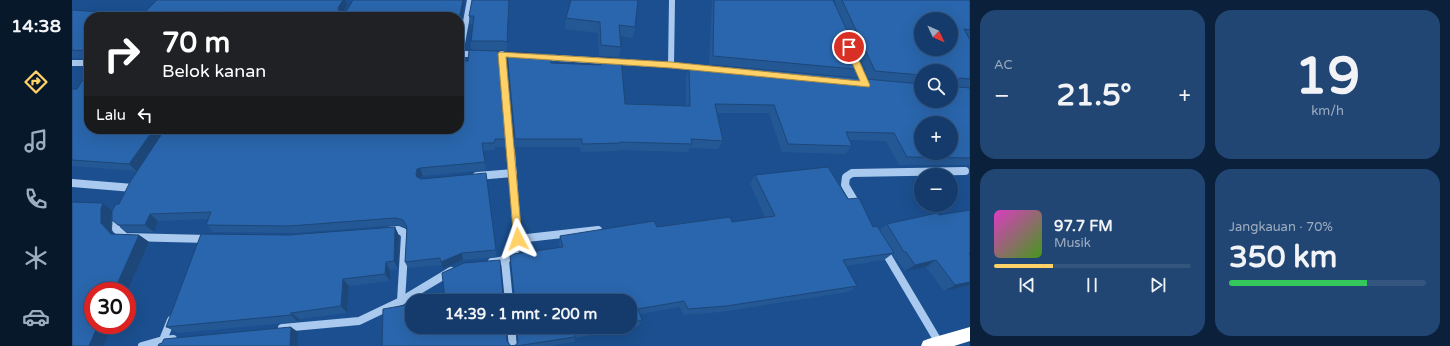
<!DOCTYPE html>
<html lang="id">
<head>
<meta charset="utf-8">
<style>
  body { margin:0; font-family:"Varela Round",sans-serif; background:#214673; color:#f1f3f6; height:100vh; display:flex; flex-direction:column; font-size:15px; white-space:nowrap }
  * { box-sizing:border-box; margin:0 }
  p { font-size:13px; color:#9dadc1 }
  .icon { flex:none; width:22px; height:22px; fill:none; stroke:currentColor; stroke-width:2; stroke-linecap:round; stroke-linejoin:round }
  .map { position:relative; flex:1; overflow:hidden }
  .sheet { display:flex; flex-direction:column; gap:10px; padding:10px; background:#0b203b; width:480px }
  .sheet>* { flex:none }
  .hud { position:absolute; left:12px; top:12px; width:380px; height:122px; border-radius:16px; box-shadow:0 4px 16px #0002,0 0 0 1px #33557e; background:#202124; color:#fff; overflow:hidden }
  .needle { width:26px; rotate:134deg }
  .tools { position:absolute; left:842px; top:12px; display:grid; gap:8px }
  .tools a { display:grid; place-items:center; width:44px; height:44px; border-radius:50%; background:#143b6b; box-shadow:0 4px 16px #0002,0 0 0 1px #33557e; font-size:20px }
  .speed { position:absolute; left:12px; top:282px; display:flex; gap:8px; font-size:20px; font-weight:700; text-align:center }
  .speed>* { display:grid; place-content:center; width:52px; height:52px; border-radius:50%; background:#143b6b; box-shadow:0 4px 16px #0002,0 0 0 1px #33557e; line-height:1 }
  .speed .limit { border:6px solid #d22; background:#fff; color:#111 }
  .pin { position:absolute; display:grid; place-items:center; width:34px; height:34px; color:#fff; margin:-17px; border:2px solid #fff; border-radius:50%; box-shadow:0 1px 4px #0007 }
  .me { position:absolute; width:44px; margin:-22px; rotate:356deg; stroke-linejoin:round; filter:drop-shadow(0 0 3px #0008) }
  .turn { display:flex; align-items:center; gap:14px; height:84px; padding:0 12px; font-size:18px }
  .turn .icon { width:52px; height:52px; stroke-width:2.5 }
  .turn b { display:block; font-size:28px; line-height:34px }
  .then { display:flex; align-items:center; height:38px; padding:0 12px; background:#0003; gap:8px; font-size:15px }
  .big { font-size:30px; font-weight:800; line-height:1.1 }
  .sheet .widget { flex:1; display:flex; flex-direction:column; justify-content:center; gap:6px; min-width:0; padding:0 14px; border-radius:16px; background:#214673 }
  .sheet .dial { align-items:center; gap:0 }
  .dial b { font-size:52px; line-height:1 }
  .song { display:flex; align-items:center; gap:12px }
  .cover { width:48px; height:48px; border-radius:6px; background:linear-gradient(135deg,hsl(310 70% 55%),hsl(100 70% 35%)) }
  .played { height:4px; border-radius:2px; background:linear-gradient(90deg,#ffd166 30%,#33557e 30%) }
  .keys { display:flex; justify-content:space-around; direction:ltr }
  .heat { display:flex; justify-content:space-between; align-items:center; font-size:22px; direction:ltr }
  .charge { height:6px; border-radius:3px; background:linear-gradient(90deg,#34c759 70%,#33557e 0) }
  .sheet .tiles { flex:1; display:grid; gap:10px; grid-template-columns:repeat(2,1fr) }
  .trip { position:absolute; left:333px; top:294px; width:232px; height:40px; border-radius:16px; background:#143b6b; box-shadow:0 4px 16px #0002,0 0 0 1px #33557e; font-weight:800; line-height:40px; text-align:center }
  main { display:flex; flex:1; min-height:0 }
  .tabs { display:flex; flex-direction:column; width:72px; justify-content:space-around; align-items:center; background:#08182b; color:#9dadc1 }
  .tabs .icon { width:28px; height:28px }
  .tabs .current { color:#ffd166 }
  .tabs b { font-size:18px; color:#f1f3f6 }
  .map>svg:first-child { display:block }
</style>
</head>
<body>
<main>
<nav class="tabs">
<b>14:38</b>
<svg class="icon current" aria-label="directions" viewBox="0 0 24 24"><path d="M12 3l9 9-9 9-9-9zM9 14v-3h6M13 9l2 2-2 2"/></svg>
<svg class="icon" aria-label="music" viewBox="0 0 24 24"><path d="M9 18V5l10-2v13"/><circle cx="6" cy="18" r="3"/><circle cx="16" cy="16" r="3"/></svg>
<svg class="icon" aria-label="phone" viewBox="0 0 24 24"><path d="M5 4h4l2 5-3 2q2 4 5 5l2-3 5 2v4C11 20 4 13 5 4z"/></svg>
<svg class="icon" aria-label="climate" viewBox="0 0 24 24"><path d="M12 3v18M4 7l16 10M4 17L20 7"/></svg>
<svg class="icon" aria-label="car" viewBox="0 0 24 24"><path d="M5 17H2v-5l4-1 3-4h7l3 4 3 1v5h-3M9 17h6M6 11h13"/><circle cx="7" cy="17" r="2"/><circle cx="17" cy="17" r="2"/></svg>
</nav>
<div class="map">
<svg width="898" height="346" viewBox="0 0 898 346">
  <rect width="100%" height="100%" fill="#1b4f8f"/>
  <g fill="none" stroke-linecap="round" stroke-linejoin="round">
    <g stroke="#a9c9ee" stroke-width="6">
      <polyline points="387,54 405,54"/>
      <polyline points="388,54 398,0"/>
      <polyline points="430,54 439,152"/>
      <polyline points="469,57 599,65 648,70"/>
      <polyline points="0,63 17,63"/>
      <polyline points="599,65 600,0"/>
    </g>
    <g stroke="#a9c9ee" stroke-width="8">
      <polyline points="405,176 441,173"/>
      <polyline points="0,183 61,188 63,186"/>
      <polyline points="786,207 773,185 774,177 780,173 893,171"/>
      <polyline points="45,215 44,229 53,237 136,239"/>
      <polyline points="316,231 326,230 331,232 333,236 329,301"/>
      <polyline points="446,239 526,230"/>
      <polyline points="812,250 869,346"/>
      <polyline points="433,261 437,301"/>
      <path d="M420 262C433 261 441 258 446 245L439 151"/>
      <polyline points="439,327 441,346"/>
      <polyline points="210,328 287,321 329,301 379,271"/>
      <polyline points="70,346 91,340 99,320"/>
      <polyline points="89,346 91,340 101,339"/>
    </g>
    <polygon fill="#fff" fill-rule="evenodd" points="898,327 898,341 882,346 849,346 851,341 856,339"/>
  </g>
  <g fill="#245895" fill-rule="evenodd">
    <polygon points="85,0 274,0 275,5 272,12 275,10 281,0 393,0 389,23 387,23 387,17 17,17 17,59 0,58 0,10 70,15"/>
    <polygon points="400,0 437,0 435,51 430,50 399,50 399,41 401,24 398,24 397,16"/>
    <path d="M640 0H761L781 44 764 8 763 0H898V39H897L898 40V165H827L814 141 778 140 780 146 773 154 710 152 697 113H645L651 141 646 149 618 148 616 152 546 150V151L509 152 508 147H443L435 52 479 63 527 65 528 57 553 104 614 106V76L617 68 638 70 640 65 688 70 637 65ZM793 71 796 80 787 79ZM849 71H879L849 101Z"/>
    <polygon points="494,18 563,27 561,38 548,36 549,47 547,57 527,56 526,33 493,29"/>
    <polygon points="0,89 5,89 17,129 434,139 434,147 423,147 423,150 411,151 414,170 351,176 348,177 347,178 424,250 424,257 391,260 371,269 370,265 336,268 333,262 335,230 333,227 326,225 223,233 141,232 134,225 136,219 86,221 82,232 55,232 46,225 40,214 39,217 39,231 42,234 67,235 77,242 55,292 55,291 21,325 41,325 31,346 0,346 31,203 41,210 47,204 65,171 0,166"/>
    <polygon points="683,175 776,199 801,227 807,230 815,224 898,210 898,285 872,291 854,267 833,271 825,259 823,259 820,254 812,260 774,266 785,286 776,292 648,312 611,315 608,307 568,314 570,320 567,326 503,338 502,342 477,346 310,346 435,341 439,346 444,345 445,343 443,327 558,327 558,301 360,301 431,296 434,299 439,299 442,295 438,256 488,248 487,243 488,236 585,227 660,222 693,217 678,184"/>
    <polygon points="323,227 327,236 326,269 318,270 318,281 277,286 275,313 227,319 226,322 106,333 94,327 216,235"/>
  </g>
  <g fill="#1d4779">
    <polygon points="271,0 274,0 275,5 269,17 266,8"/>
    <polygon points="391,0 393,0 389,23 388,15"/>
    <polygon points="437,0 437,1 435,51 435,42"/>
    <polygon points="149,11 152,17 144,17"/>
    <polygon points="82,129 95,129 65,172 57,164"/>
    <polygon points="348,168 351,176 348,177 346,181 344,174 345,169"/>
    <polygon points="31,203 41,211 39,217 39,231 50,241 39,234 29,223 29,209"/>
    <polygon points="78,214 86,221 82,232 73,225"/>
    <polygon points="323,227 327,236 326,269 322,261"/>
    <polygon points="67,235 77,242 55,292 55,291 42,291"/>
    <polygon points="390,253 391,260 371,269 369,262"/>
    <polygon points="864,260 854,267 833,271 843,265"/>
    <polygon points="314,262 318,270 318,281 313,274"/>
    <polygon points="271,279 277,286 275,313 269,306"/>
    <polygon points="898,282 898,285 872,291 883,285"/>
    <polygon points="219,313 227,319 226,322 219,315"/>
    <polygon points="26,325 41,325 31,346 17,346"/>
    <polygon points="219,327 226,332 225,346 218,346"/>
  </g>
  <g fill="#2a66ad" stroke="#1d4779" fill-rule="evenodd">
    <polygon points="85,0 271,0 266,8 267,11 271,13 275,10 281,0 391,0 388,15 358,13 357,17 181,17 149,11 144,17 17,17 17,51 0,50 0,10 70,15"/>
    <polygon points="400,0 437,0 435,42 430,41 399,41 402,16 397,16"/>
    <polygon points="499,0 566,0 563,27 547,25 549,47 529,45 528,22 494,18"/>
    <polygon points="642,0 761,0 793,70 641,56"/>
    <path d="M770 0H898V30L892 29 898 40V79L888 78 883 82V85L887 87 898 88V158L835 157 822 133 774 132 780 146 716 144 702 105 643 104 651 141 619 139 620 144 548 142V143L510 144V139H443L435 52 478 53 479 63 529 65 528 57 549 58 553 104 618 106 617 68 640 70V65L849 84V101H879V71H849V75L803 71ZM849 19H879V49H849ZM849 123H879V153H849Z"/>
    <polygon points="397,50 426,51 434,139 423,139 422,143 410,143 413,162 348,168 345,169 344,174 345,177 349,179 414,173 424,250 390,253 369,262 368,258 333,262 335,227 331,220 323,218 217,226 134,225 139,212 78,214 73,225 46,225 40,220 40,211 44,204 47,204 58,182 93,129 387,129 387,61 396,61"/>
    <polygon points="17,70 17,129 82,129 57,164 0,160 0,89 5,89"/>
    <polygon points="756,167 776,199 787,198 801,227 805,226 822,253 771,260 785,286 654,306 616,309 612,301 566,309 570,320 558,323 558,301 360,301 373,299 370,273 392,263 428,260 431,296 434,299 439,299 442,294 438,256 442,254 491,247 488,236 582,221 585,227 658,217 660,222 703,216 683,175"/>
    <polygon points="0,202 31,203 29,209 29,223 39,234 67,235 42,291 21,291 21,325 26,325 17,346 0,346"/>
    <polygon points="898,210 898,253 897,253 898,255 898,282 883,285 864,260 843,265 834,252 832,252 815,224 865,213 867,215"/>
    <polygon points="323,227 322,261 314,262 313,274 271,279 269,306 219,313 219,315 94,327 129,234 216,235"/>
    <polygon points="340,304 340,327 434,327 435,341 439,346 444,345 446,342 444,327 534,327 503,333 503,337 444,346 310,346 311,309"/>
    <polygon points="219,327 218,346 86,346 87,344 90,343 92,339"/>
  </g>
  <polygon fill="#ffd166" stroke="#a68842" points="777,44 781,47 798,85 797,87 599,68 434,57 450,239 449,242 446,243 442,242 426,54 427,52 599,62 788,81 773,47"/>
</svg>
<div class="tools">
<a><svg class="needle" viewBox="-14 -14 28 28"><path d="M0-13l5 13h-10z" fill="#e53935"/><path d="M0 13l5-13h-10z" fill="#9dadc1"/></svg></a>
<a><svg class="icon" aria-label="search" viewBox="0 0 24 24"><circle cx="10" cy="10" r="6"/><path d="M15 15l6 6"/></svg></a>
<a>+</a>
<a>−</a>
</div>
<div class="speed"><div class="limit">30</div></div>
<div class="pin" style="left:777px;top:47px;background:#d93025"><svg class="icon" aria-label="arrive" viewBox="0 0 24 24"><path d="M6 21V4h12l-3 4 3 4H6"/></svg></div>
<svg class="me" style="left:446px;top:239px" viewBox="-20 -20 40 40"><path d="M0-17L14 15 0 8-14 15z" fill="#ffd166" stroke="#fff" stroke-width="4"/></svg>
<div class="trip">14:39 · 1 mnt · 200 m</div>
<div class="hud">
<div class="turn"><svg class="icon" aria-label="right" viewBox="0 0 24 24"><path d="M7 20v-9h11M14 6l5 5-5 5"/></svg><div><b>70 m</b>Belok kanan</div></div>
<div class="then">Lalu<svg class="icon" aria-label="left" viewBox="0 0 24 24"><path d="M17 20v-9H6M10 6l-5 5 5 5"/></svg></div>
</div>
</div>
<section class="sheet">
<div class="tiles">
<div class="widget"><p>AC</p>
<div class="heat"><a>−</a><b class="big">21.5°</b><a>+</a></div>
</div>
<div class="widget dial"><b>19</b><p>km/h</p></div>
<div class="widget">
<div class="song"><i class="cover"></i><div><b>97.7 FM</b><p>Musik</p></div></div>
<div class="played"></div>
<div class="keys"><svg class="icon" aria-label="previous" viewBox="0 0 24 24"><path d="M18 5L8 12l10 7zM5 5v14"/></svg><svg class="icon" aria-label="pause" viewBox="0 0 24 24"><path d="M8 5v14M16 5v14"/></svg><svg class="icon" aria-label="next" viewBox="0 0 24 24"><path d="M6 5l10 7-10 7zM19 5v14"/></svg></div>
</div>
<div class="widget"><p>Jangkauan · 70%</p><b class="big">350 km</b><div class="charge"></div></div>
</div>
</section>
</main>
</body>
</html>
